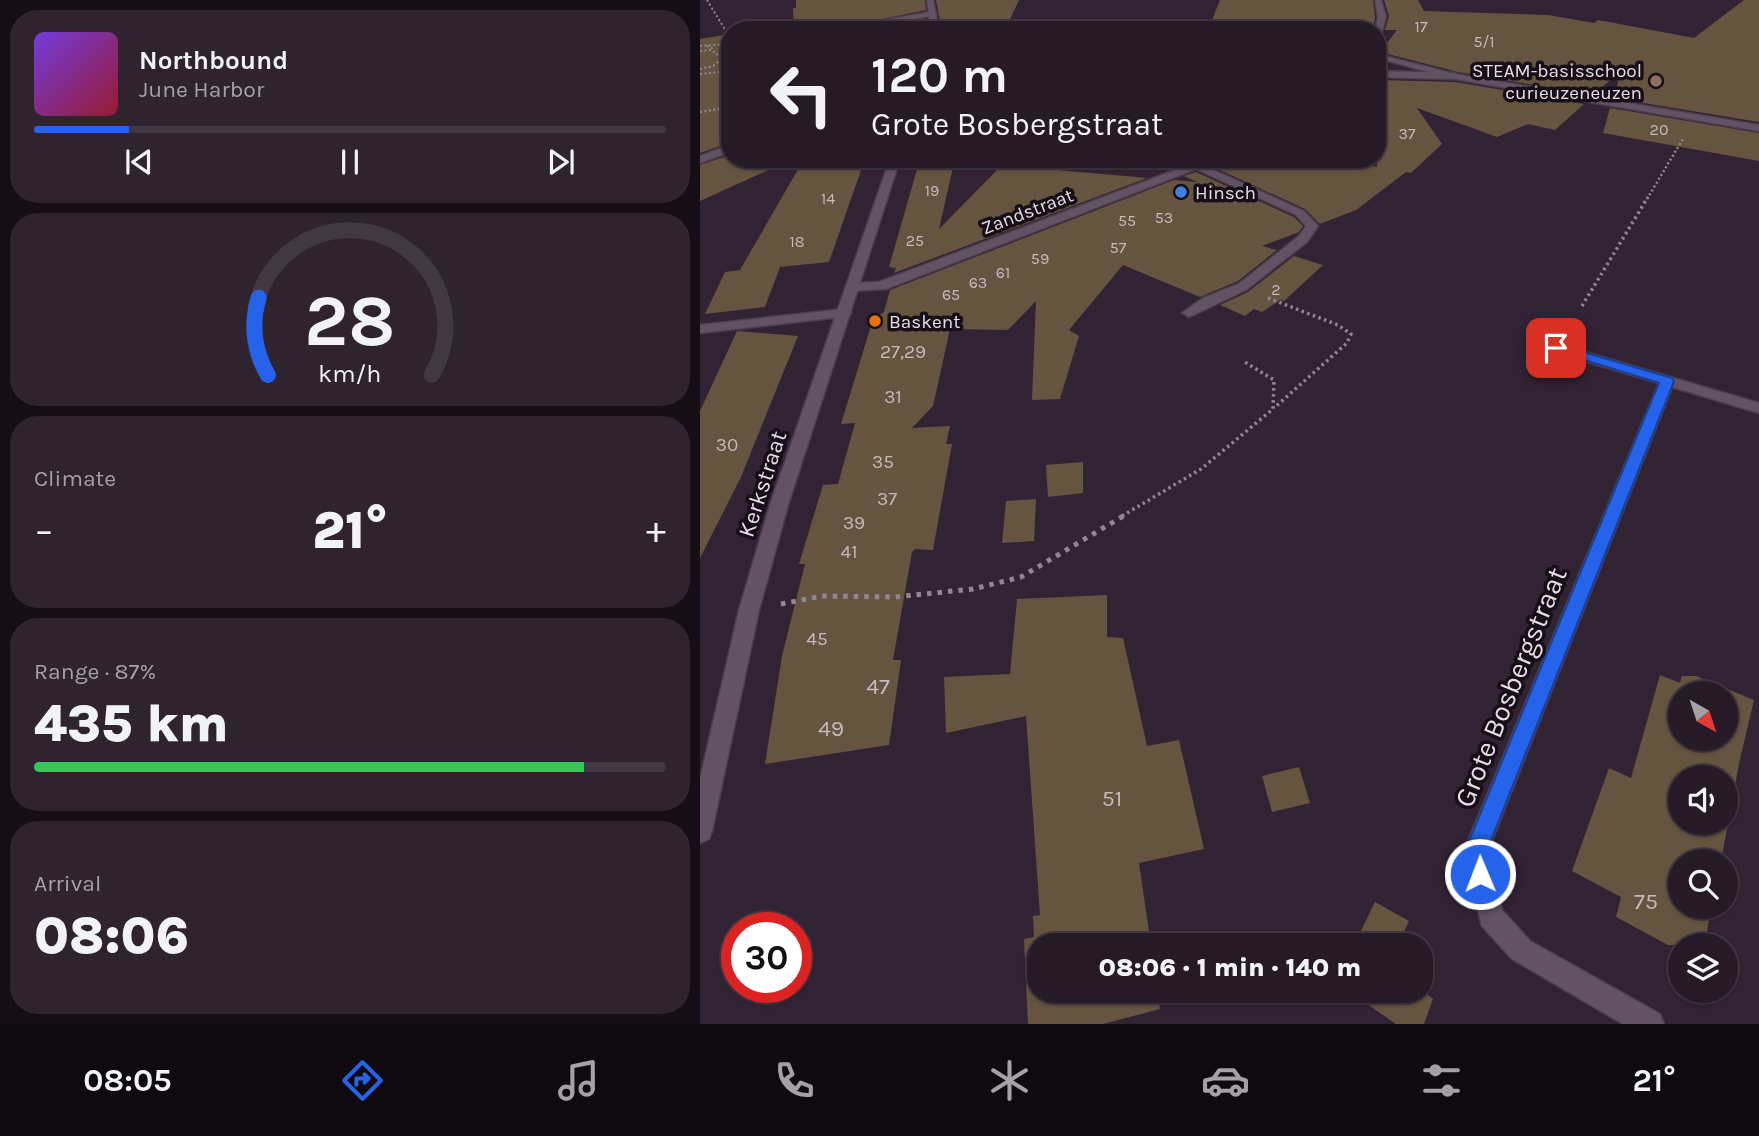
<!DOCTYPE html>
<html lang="en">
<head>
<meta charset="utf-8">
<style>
  body { margin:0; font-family:Karla,sans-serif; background:#2e232f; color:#f1f3f6; height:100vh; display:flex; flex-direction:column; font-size:26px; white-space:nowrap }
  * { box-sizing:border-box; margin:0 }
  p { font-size:23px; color:#a4a1a7 }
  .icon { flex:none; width:38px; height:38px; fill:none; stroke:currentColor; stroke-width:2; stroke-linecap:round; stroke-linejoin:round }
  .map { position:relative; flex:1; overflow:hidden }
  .side { display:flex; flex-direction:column; gap:10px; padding:10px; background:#150e15; width:700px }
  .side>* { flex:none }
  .hud { position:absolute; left:21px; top:21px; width:665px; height:147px; border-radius:28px; box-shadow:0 2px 5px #0004,0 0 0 2px #423844; background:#261a27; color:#f1f3f6; overflow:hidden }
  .needle { width:46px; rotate:141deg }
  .buttons { position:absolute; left:968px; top:681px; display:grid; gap:14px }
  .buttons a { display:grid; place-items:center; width:70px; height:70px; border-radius:50%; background:#261a27; box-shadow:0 2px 5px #0004,0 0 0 2px #423844; font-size:35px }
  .speed { position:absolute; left:21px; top:912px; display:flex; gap:14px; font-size:35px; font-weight:700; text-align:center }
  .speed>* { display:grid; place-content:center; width:91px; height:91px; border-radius:50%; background:#261a27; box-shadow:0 2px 5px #0004,0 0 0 2px #423844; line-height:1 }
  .speed .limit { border:10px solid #d22; background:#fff; color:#111 }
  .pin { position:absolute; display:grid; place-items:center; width:60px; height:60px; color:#fff; margin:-30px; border-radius:14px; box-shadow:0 4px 10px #0006 }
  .me { position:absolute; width:77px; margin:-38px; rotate:359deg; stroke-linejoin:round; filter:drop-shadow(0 0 5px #0008) }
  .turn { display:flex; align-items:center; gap:24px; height:147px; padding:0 35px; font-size:32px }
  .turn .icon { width:91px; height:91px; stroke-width:2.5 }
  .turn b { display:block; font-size:49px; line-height:60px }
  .big { font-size:52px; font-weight:800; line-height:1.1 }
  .side .card { flex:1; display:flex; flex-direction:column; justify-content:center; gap:10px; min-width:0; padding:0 24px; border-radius:28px; background:#2e232f }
  .side .dial { align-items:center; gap:0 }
  .dial svg { height:182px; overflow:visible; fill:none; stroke:#423844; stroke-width:7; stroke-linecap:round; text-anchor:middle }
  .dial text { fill:#f1f3f6; stroke:none }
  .song { display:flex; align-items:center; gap:21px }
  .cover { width:84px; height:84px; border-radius:10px; background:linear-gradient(135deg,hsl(260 70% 55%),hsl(350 70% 35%)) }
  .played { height:7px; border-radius:4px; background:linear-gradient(90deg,#2563eb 15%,#423844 15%) }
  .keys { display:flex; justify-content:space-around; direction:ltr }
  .heat { display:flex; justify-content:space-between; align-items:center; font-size:38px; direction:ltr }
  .charge { height:10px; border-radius:5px; background:linear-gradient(90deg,#34c759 87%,#423844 0) }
  .trip { position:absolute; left:327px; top:933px; width:406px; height:70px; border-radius:28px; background:#261a27; box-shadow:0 2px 5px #0004,0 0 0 2px #423844; font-weight:800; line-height:70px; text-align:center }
  .dock { display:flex; height:112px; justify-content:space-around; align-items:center; background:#0f0a10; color:#a4a1a7 }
  .dock .icon { width:49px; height:49px }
  .dock .selected { color:#2563eb }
  .dock b { font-size:32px; color:#f1f3f6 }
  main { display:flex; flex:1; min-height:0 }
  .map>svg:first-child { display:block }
</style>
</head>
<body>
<main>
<section class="side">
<div class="card">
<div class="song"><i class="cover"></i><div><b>Northbound</b><p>June Harbor</p></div></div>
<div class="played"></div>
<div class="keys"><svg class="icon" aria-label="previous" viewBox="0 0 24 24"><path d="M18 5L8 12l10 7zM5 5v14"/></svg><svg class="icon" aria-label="pause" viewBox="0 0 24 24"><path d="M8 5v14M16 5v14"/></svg><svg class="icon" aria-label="next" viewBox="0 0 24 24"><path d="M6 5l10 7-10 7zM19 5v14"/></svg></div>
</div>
<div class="card dial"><svg viewBox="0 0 100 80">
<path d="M14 69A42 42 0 1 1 86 69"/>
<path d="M14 69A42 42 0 0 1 10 35" stroke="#2563eb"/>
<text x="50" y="56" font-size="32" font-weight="700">28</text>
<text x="50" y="72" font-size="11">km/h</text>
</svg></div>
<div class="card"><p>Climate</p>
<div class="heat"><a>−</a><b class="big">21°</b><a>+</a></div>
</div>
<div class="card"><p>Range · 87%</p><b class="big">435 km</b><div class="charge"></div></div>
<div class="card"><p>Arrival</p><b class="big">08:06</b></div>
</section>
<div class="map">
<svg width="1059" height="1024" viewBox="0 0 1059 1024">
  <rect width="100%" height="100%" fill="#322334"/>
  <g fill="#645440" fill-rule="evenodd">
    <polygon points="96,0 225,0 226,10 130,30 94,30 93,8 96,8"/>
    <polygon points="236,0 319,0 305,30 242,30"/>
    <polygon points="520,0 673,0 675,17 673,30 508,30"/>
    <polygon points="684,0 718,0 724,11 848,15 894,23 898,20 994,38 1044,0 1059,0 1059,122 913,98 922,69 894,95 758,72 680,52 697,30 685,30 689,16"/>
    <polygon points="227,19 228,30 167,30"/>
    <polygon points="30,34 30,143 0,153 0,39"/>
    <polygon points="677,80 755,82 884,104 855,130 828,124 797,137 717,108 742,144 711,173 706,172 656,210 620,224 605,209 511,166 522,159 646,159 677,167"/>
    <polygon points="910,108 1059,133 1059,161 903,133"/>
    <polygon points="30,155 30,159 93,159 0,201 0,165"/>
    <polygon points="104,159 165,159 129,262 80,267 65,307 5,314 25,272 40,270"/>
    <polygon points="220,159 249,159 248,164 254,163 239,229 302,165 447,178 194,273 196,268 189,267"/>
    <polygon points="496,172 594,217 603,226 599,232 562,246 577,250 538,281 500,297 423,265 369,330 379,336 360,399 332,400 336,301 308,330 250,329 233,406 212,428 250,426 246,444 252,444 233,550 215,549 212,552 193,660 201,660 189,745 65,764 82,656 105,564 99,564 123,485 138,484 155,423 141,424 173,319 184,312 190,290 474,180 497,182 484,176"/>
    <polygon points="594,256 623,265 584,301 580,300 562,312 554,309 545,316 520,305 548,292"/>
    <polygon points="37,331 98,336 41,477 0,558 0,411"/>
    <polygon points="383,462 383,493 348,497 346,465"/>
    <polygon points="336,499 334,541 302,543 306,501"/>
    <polygon points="407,595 407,637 423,638 447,746 479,740 504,849 439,863 451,945 340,945 340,990 457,990 460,1009 403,1024 328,1024 324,939 334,937 333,916 340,915 326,716 246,733 244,677 310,674 317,599"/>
    <path d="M960 675 980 683 982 676H996L1054 700 1039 764 1021 861H980V906H1012L1004 945H968L916 917 921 897 872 871 909 768 931 778ZM980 693H1026V738H980ZM980 777H1026V822H980Z"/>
    <polygon points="599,767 610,803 572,812 562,776"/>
    <polygon points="675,902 709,921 698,945 654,945"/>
    <polygon points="721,989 733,999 724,1024 696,1024 660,999 663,990"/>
  </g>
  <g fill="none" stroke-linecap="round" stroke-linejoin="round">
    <defs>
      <g id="lane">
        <polygon points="234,11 237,15 150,30 132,30"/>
        <polygon points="677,71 755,73 759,76 755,79 677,77"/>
        <polygon points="541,283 546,284 546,290 489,317 482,313 503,298"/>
      </g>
      <g id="street">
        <polygon points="675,0 681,0 686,17 681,34 677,36 677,30 675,30 678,17"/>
        <polygon points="677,54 755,74 1059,125 1059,131 755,79 677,58"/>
        <polygon points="30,145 30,152 0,163 0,156"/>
        <polygon points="504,159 519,159 505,166 604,211 618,226 607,242 546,290 536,290 535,287 599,236 606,226 596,215 496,169 186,289 151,291 145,287 151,283 179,282"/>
        <polygon points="144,309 151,313 149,316 0,333 0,325"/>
        <polygon points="871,321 878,325 864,346 1059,403 1059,413 972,387 787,853 802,910 830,941 960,1014 964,1024 923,1024 812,959 782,926 763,853 959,383 851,351 849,348 866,322"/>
      </g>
      <g id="secondary">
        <polygon points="227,0 233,0 239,30 231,30"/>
        <polygon points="190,159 200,159 88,505 59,610 12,831 9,839 0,843 0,779 39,610 70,505"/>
      </g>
    </defs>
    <use href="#lane" stroke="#4b3e4c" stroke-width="3"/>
    <use href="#street" stroke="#4b3e4c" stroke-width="3"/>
    <use href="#secondary" stroke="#4b3e4c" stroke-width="3"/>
    <g stroke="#938694" stroke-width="2" stroke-dasharray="2 2.5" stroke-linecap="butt">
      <polyline points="7,0 24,28 30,31"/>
      <polyline points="0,46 30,44"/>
      <polyline points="0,51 12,50"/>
      <polyline points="0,69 13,66 25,56 15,54 12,48 7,46"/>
      <polyline points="0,74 30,71"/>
    </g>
    <g stroke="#938694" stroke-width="2.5" stroke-dasharray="2 2.5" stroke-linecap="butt">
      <polyline points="0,112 30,107"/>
      <polyline points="947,199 984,137"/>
    </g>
    <g stroke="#938694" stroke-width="3.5" stroke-dasharray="2.5 3.5" stroke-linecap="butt">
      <polyline points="568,298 638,325 651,334 647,343 574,408"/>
      <polyline points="882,306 948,197"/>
      <polyline points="422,516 501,469 573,409 574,380 543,361"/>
    </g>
    <polyline stroke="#938694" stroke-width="5" stroke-dasharray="4.5 6" stroke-linecap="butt" points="81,604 122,596 195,597 273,589 321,577 425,515"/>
    <use href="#lane" fill="#635264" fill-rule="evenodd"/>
    <use href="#street" fill="#635264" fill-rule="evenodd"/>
    <use href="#secondary" fill="#635264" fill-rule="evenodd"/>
  </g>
  <polygon fill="#2563eb" stroke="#184099" stroke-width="2" points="856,344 972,378 974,381 786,853 792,874 789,882 780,886 772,882 764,853 959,383 852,350 850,348"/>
  <circle fill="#8d6e63" stroke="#160f17" stroke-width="2.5" cx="956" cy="81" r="7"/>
  <circle fill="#3f7fe0" stroke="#160f17" stroke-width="2.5" cx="481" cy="192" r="7"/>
  <circle fill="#e8710a" stroke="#160f17" stroke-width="2.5" cx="175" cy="321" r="7"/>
  <g text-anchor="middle" stroke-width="7" stroke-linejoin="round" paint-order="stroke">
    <g font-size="16" fill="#c6babc">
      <text x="721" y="32">17</text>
      <text x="784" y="47">5/1</text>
      <text x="959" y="135">20</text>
      <text x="707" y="139">37</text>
      <text x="232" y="196">19</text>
      <text x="128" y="204">14</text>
      <text x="464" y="223">53</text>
      <text x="427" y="226">55</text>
      <text x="215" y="246">25</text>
      <text x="97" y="247">18</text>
      <text x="418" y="253">57</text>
      <text x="340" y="264">59</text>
      <text x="303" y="278">61</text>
      <text x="278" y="288">63</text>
      <text x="576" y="295">2</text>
      <text x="251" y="300">65</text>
    </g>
    <g font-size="19" fill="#e6dce6" stroke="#160f17" text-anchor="start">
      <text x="942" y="77" text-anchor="end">STEAM-basisschool<tspan x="942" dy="22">curieuzeneuzen</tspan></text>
      <text x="495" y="199">Hinsch</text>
      <text x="189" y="328">Baskent</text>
    </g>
    <g font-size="19" fill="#e6dce6" stroke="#160f17">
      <text transform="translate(327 211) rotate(-21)" y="7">Zandstraat</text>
    </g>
    <g font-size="19" fill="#c6babc">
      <text x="203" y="358">27,29</text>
      <text x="193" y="403">31</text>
      <text x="27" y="451">30</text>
      <text x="183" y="468">35</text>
      <text x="187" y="505">37</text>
      <text x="154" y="529">39</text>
      <text x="149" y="558">41</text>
      <text x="117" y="645">45</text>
    </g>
    <g font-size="23" fill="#e6dce6" stroke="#160f17">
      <text transform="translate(62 484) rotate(-72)" y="8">Kerkstraat</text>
    </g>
    <g font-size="23" fill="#c6babc">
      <text x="178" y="694">47</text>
      <text x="131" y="736">49</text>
      <text x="412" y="806">51</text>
      <text x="946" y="909">75</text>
    </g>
    <g font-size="28" fill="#e6dce6" stroke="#160f17">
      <text transform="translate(810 687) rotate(-68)" y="10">Grote Bosbergstraat</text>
    </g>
  </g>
</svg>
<div class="buttons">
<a><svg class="needle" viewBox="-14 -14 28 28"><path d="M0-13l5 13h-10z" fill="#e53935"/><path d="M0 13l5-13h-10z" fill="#a4a1a7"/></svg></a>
<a><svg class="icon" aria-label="sound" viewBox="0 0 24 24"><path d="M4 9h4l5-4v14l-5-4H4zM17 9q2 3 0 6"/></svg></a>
<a><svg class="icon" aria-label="search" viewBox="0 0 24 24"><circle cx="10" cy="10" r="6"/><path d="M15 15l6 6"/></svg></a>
<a><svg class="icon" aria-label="layers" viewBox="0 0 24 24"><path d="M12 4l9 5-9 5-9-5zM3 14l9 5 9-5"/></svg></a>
</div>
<div class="speed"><div class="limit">30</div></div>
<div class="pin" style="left:856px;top:348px;background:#d93025"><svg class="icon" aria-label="arrive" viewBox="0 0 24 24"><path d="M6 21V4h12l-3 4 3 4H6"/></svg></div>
<svg class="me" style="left:780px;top:874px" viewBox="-20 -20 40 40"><circle r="17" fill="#2563eb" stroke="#fff" stroke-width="3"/><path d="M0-11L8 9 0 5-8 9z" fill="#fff"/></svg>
<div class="trip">08:06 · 1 min · 140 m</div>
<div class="hud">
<div class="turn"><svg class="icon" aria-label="left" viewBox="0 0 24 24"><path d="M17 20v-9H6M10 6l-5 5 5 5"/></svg><div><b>120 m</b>Grote Bosbergstraat</div></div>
</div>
</div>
</main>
<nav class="dock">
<b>08:05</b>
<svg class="icon selected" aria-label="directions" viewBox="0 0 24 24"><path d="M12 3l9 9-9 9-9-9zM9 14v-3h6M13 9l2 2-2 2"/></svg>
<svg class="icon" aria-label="music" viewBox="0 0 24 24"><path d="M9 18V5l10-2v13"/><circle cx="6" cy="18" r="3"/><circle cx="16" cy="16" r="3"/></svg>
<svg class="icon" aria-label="phone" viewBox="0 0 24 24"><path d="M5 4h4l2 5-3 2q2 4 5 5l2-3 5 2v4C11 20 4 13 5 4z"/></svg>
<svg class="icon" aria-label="climate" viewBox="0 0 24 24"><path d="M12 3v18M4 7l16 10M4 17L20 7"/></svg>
<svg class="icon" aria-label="car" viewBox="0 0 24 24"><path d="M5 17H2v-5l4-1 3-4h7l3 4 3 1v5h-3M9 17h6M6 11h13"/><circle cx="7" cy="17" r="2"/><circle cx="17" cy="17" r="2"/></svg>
<svg class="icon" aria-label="filters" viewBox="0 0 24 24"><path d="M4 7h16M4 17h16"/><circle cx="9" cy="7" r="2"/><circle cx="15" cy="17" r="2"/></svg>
<b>21°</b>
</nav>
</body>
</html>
